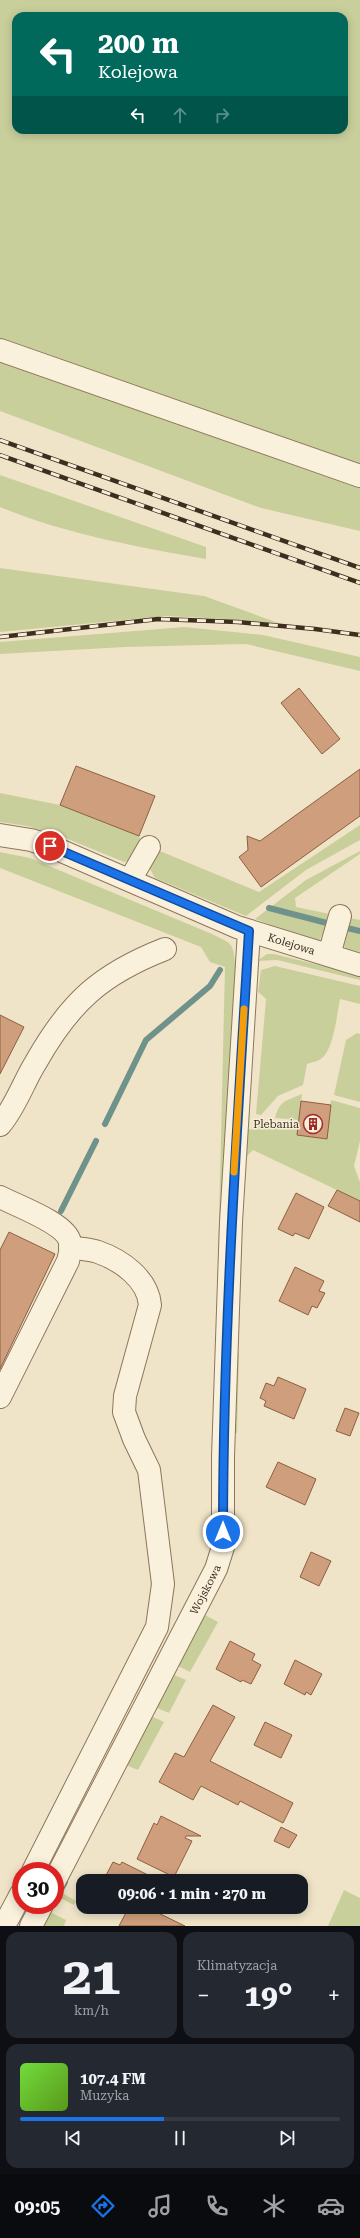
<!DOCTYPE html>
<html lang="pl">
<head>
<meta charset="utf-8">
<style>
  body { margin:0; font-family:"Roboto Serif",serif; background:#242831; color:#f1f3f6; height:100vh; display:flex; flex-direction:column; font-size:15px; white-space:nowrap }
  * { box-sizing:border-box; margin:0 }
  p { font-size:13px; color:#9ea1a6 }
  .icon { flex:none; width:22px; height:22px; fill:none; stroke:currentColor; stroke-width:2; stroke-linecap:round; stroke-linejoin:round }
  .map { position:relative; height:1926px; overflow:hidden }
  .side { display:flex; flex-direction:column; gap:6px; padding:6px; background:#0d0f14; flex:1 }
  .side>* { flex:none }
  .hud { position:absolute; left:12px; top:12px; width:336px; height:122px; border-radius:12px; box-shadow:0 2px 10px #0003; background:#00695c; color:#fff; overflow:hidden }
  .speed { position:absolute; left:12px; top:1862px; display:flex; gap:8px; font-size:20px; font-weight:700; text-align:center }
  .speed>* { display:grid; place-content:center; width:52px; height:52px; border-radius:50%; background:#171b24; box-shadow:0 2px 10px #0003; line-height:1 }
  .speed .limit { border:6px solid #d22; background:#fff; color:#111 }
  .pin { position:absolute; display:grid; place-items:center; width:34px; height:34px; color:#fff; margin:-17px; border:2px solid #fff; border-radius:50%; box-shadow:0 1px 4px #0007 }
  .me { position:absolute; width:44px; margin:-22px; rotate:0deg; stroke-linejoin:round; filter:drop-shadow(0 0 3px #0008) }
  .turn { display:flex; align-items:center; gap:14px; height:84px; padding:0 20px; font-size:18px }
  .turn .icon { width:52px; height:52px; stroke-width:2.5 }
  .turn b { display:block; font-size:28px; line-height:34px }
  .lanes { display:flex; align-items:center; height:38px; padding:0 20px; background:#0003; justify-content:center; gap:20px; direction:ltr }
  .lanes .off { opacity:.35 }
  .big { font-size:30px; font-weight:700; line-height:1.1 }
  .side .tile { flex:1; display:flex; flex-direction:column; justify-content:center; gap:6px; min-width:0; padding:0 14px; border-radius:12px; background:#242831 }
  .side .dial { align-items:center; gap:0 }
  .dial b { font-size:52px; line-height:1 }
  .song { display:flex; align-items:center; gap:12px }
  .cover { width:48px; height:48px; border-radius:6px; background:linear-gradient(135deg,hsl(100 70% 55%),hsl(90 70% 35%)) }
  .played { height:4px; border-radius:2px; background:linear-gradient(90deg,#1a73e8 45%,#363941 45%) }
  .keys { display:flex; justify-content:space-around; direction:ltr }
  .heat { display:flex; justify-content:space-between; align-items:center; font-size:22px; direction:ltr }
  .side .tiles { flex:1; display:grid; gap:6px; grid-template-columns:1fr 1fr }
  .tile:last-child { grid-column:span 2 }
  .trip { position:absolute; left:76px; top:1874px; width:232px; height:40px; border-radius:12px; background:#171b24; box-shadow:0 2px 10px #0003; font-weight:700; line-height:40px; text-align:center }
  .tabs { display:flex; height:64px; justify-content:space-around; align-items:center; background:#090b0e; color:#9ea1a6 }
  .tabs .icon { width:28px; height:28px }
  .tabs .active { color:#1a73e8 }
  .tabs b { font-size:18px; color:#f1f3f6 }
  .map>svg:first-child { display:block }
</style>
</head>
<body>
<div class="map">
<svg width="360" height="1926" viewBox="0 0 360 1926">
  <rect width="100%" height="100%" fill="#f0e4c8"/>
  <g fill="#c9cf9b" fill-rule="evenodd">
    <path d="M0 0H360V531L261 508 0 411ZM16 16H344V130H16Z"/>
    <path d="M0 475 206 547V559C137 547 65 534 0 507Z"/>
    <polygon points="0,568 204,596 295,629 244,620 166,616 0,632"/>
    <polygon points="184,627 263,635 360,657 360,671 246,644 125,647 0,654 0,642"/>
    <polygon points="0,793 60,805 139,836 143,844 130,860 124,862 58,835 27,826 0,822"/>
    <polygon points="360,825 360,840 306,870 246,916 155,878 150,869 155,849 259,892"/>
    <polygon points="360,851 360,854 295,898 296,907 330,914 320,940 311,940 255,919 306,880"/>
    <path d="M0 852 30 858 212 934C230 943 234 942 235 964L238 968C226 1080 223 1192 220 1304L217 1306 225 967 210 962 201 947 0 868Z"/>
    <polygon points="349,918 360,920 360,952 346,949 344,946"/>
    <polygon points="267,954 274,954 360,975 360,980 277,960 257,961"/>
    <path d="M275 966 360 986V1004L340 999C337 1014 334 1045 324 1056 320 1061 313 1062 307 1064L303 1085 278 1096 261 1115 256 1114 266 999 258 992 261 970Z"/>
    <polygon points="357,1033 360,1034 360,1102 334,1095 346,1040"/>
    <path d="M302 1094 299 1120 275 1118C280 1100 286 1101 302 1094Z"/>
    <polygon points="331,1100 360,1108 360,1141 354,1166 360,1182 360,1201 253,1150 244,1159 243,1130 254,1129 255,1125 298,1128 297,1135 326,1139"/>
    <polygon points="234,1349 239,1354 237,1433 231,1432"/>
    <polygon points="228,1557 232,1558 205,1615 218,1622 190,1672 178,1666"/>
    <polygon points="172,1674 186,1680 169,1713 157,1708 154,1704"/>
    <polygon points="151,1716 164,1722 138,1770 126,1765"/>
    <polygon points="85,1845 62,1893 76,1901 74,1905 58,1897 55,1891"/>
    <polygon points="344,1890 360,1898 360,1926 328,1926"/>
    <polygon points="48,1911 66,1920 64,1926 40,1926"/>
  </g>
  <g fill="none" stroke-linecap="round" stroke-linejoin="round">
    <g stroke="#6f938a" stroke-width="6">
      <polyline points="269,908 327,923"/>
      <polyline points="347,928 360,931"/>
      <polyline points="105,1124 146,1040 210,986 220,970"/>
      <polyline points="61,1211 96,1141"/>
      <polyline points="60,1891 65,1882"/>
    </g>
  </g>
  <g fill="#cf9f7d" stroke="#8d5f41">
    <polygon points="299,688 340,739 322,754 281,703"/>
    <polygon points="76,766 155,796 139,836 60,805"/>
    <polygon points="360,769 360,816 261,887 239,857 248,850 247,836 260,841"/>
    <polygon points="0,1015 24,1027 0,1074"/>
    <polygon points="301,1101 331,1105 327,1139 297,1135"/>
    <polygon points="337,1190 360,1201 360,1222 328,1206"/>
    <polygon points="296,1193 324,1207 309,1239 295,1233 293,1236 278,1229"/>
    <polygon points="9,1232 55,1254 0,1369 0,1250"/>
    <polygon points="295,1267 324,1281 319,1291 325,1293 317,1308 312,1306 308,1315 279,1301"/>
    <polygon points="278,1377 306,1389 294,1419 264,1406 266,1401 260,1398 266,1383 274,1386"/>
    <polygon points="345,1408 359,1413 350,1436 336,1431"/>
    <polygon points="278,1462 316,1479 305,1505 266,1487"/>
    <polygon points="311,1552 331,1561 319,1586 300,1577"/>
    <polygon points="230,1641 255,1654 252,1660 261,1665 251,1684 242,1680 241,1682 216,1669"/>
    <polygon points="295,1660 322,1674 311,1695 306,1692 305,1695 284,1684"/>
    <polygon points="213,1705 235,1717 210,1761 293,1803 283,1823 240,1801 238,1805 201,1786 193,1800 159,1782 175,1753 184,1757"/>
    <polygon points="265,1722 292,1735 281,1758 254,1745"/>
    <polygon points="161,1816 201,1836 186,1836 185,1838 192,1841 174,1877 137,1859 154,1823 157,1825"/>
    <polygon points="281,1827 297,1835 289,1848 274,1841"/>
    <polygon points="113,1862 120,1865 122,1862 160,1881 103,1881"/>
    <polygon points="129,1907 146,1907 185,1926 119,1926"/>
  </g>
  <g fill="none" stroke-linecap="round" stroke-linejoin="round">
    <defs>
      <g id="minor">
        <polyline points="0,350 360,476"/>
        <path id="s1" d="M0 835 31 840 50 846 237 927 360 965"/>
        <polyline points="130,880 149,847"/>
        <polyline points="329,955 340,916"/>
        <path d="M0 1125C16 1106 23 1083 36 1062 70 1002 101 974 165 949"/>
        <path d="M0 1197C17 1206 66 1223 70 1242 72 1248 69 1256 68 1261L0 1397"/>
        <path d="M33 1871 157 1627 163 1584 149 1470 134 1439 124 1412 125 1396 150 1305C148 1279 121 1260 98 1252 89 1249 79 1249 70 1247"/>
        <path id="s2" d="M55 1880 216 1569 223 1547V1457L231 1222 249 931"/>
        <polyline points="4,1926 21,1894"/>
        <polyline points="31,1926 42,1905"/>
      </g>
    </defs>
    <use href="#minor" stroke="#8d765c" stroke-width="24"/>
    <use href="#minor" stroke="#faf1dc" stroke-width="22"/>
    <defs>
      <g id="rail">
        <polyline points="0,440 360,568"/>
        <polyline points="0,455 360,583"/>
        <polyline points="0,637 158,619 238,622 315,629 360,635"/>
      </g>
    </defs>
    <use href="#rail" stroke="#3d2e20" stroke-width="4.5"/>
    <use href="#rail" stroke="#f7eed8" stroke-width="3" stroke-dasharray="9" stroke-linecap="butt"/>
  </g>
  <g fill="none" stroke-linecap="round" stroke-linejoin="round">
    <defs>
      <path id="route" d="M50 846 249 931C237 1131 223 1331 223 1532"/>
    </defs>
    <use href="#route" stroke="#114b97" stroke-width="10"/>
    <use href="#route" stroke="#1a73e8" stroke-width="7"/>
    <polyline stroke="#f59e0b" stroke-width="7" points="234,1172 244,1009"/>
  </g>
  <defs>
    <symbol id="building-ring" viewBox="-11 -11 22 22"><circle r="9.5" fill="#f7eed8" stroke="#9e2a2b" stroke-width="1.5"/><path d="M-4-6H4V6H1V3H-1V6H-4ZM-2.5-4.3h1.7v1.8h-1.7ZM.8-4.3h1.7v1.8H.8ZM-2.5-1h1.7V.8h-1.7ZM.8-1h1.7V.8H.8Z" fill="#9e2a2b"/></symbol>
  </defs>
  <g fill-rule="evenodd">
    <use href="#building-ring" x="302" y="1113" width="22" height="22"/>
  </g>
  <g text-anchor="middle" stroke-width="3" stroke-linejoin="round" paint-order="stroke">
    <g font-size="11" fill="#3d2e20" stroke="#f7eed8">
      <text dy="4" stroke="none"><textPath href="#s1" startOffset="312">Kolejowa</textPath></text>
      <text dy="4" stroke="none"><textPath href="#s2" startOffset="327">Wojskowa</textPath></text>
    </g>
    <g font-size="11" fill="#3d2e20" stroke="#f7eed8" text-anchor="end">
      <text x="299" y="1128">Plebania</text>
    </g>
  </g>
</svg>
<div class="speed"><div class="limit">30</div></div>
<div class="pin" style="left:50px;top:846px;background:#d93025"><svg class="icon" aria-label="arrive" viewBox="0 0 24 24"><path d="M6 21V4h12l-3 4 3 4H6"/></svg></div>
<svg class="me" style="left:223px;top:1532px" viewBox="-20 -20 40 40"><circle r="17" fill="#1a73e8" stroke="#fff" stroke-width="3"/><path d="M0-11L8 9 0 5-8 9z" fill="#fff"/></svg>
<div class="trip">09:06 · 1 min · 270 m</div>
<div class="hud">
<div class="turn"><svg class="icon" aria-label="left" viewBox="0 0 24 24"><path d="M17 20v-9H6M10 6l-5 5 5 5"/></svg><div><b>200 m</b>Kolejowa</div></div>
<div class="lanes"><svg class="icon" aria-label="left" viewBox="0 0 24 24"><path d="M17 20v-9H6M10 6l-5 5 5 5"/></svg><svg class="icon off" aria-label="ahead" viewBox="0 0 24 24"><path d="M12 20V5M6 11l6-6 6 6"/></svg><svg class="icon off" aria-label="right" viewBox="0 0 24 24"><path d="M7 20v-9h11M14 6l5 5-5 5"/></svg></div>
</div>
</div>
<section class="side">
<div class="tiles">
<div class="tile dial"><b>21</b><p>km/h</p></div>
<div class="tile"><p>Klimatyzacja</p>
<div class="heat"><a>−</a><b class="big">19°</b><a>+</a></div>
</div>
<div class="tile">
<div class="song"><i class="cover"></i><div><b>107.4 FM</b><p>Muzyka</p></div></div>
<div class="played"></div>
<div class="keys"><svg class="icon" aria-label="previous" viewBox="0 0 24 24"><path d="M18 5L8 12l10 7zM5 5v14"/></svg><svg class="icon" aria-label="pause" viewBox="0 0 24 24"><path d="M8 5v14M16 5v14"/></svg><svg class="icon" aria-label="next" viewBox="0 0 24 24"><path d="M6 5l10 7-10 7zM19 5v14"/></svg></div>
</div>
</div>
</section>
<nav class="tabs">
<b>09:05</b>
<svg class="icon active" aria-label="directions" viewBox="0 0 24 24"><path d="M12 3l9 9-9 9-9-9zM9 14v-3h6M13 9l2 2-2 2"/></svg>
<svg class="icon" aria-label="music" viewBox="0 0 24 24"><path d="M9 18V5l10-2v13"/><circle cx="6" cy="18" r="3"/><circle cx="16" cy="16" r="3"/></svg>
<svg class="icon" aria-label="phone" viewBox="0 0 24 24"><path d="M5 4h4l2 5-3 2q2 4 5 5l2-3 5 2v4C11 20 4 13 5 4z"/></svg>
<svg class="icon" aria-label="climate" viewBox="0 0 24 24"><path d="M12 3v18M4 7l16 10M4 17L20 7"/></svg>
<svg class="icon" aria-label="car" viewBox="0 0 24 24"><path d="M5 17H2v-5l4-1 3-4h7l3 4 3 1v5h-3M9 17h6M6 11h13"/><circle cx="7" cy="17" r="2"/><circle cx="17" cy="17" r="2"/></svg>
</nav>
</body>
</html>
